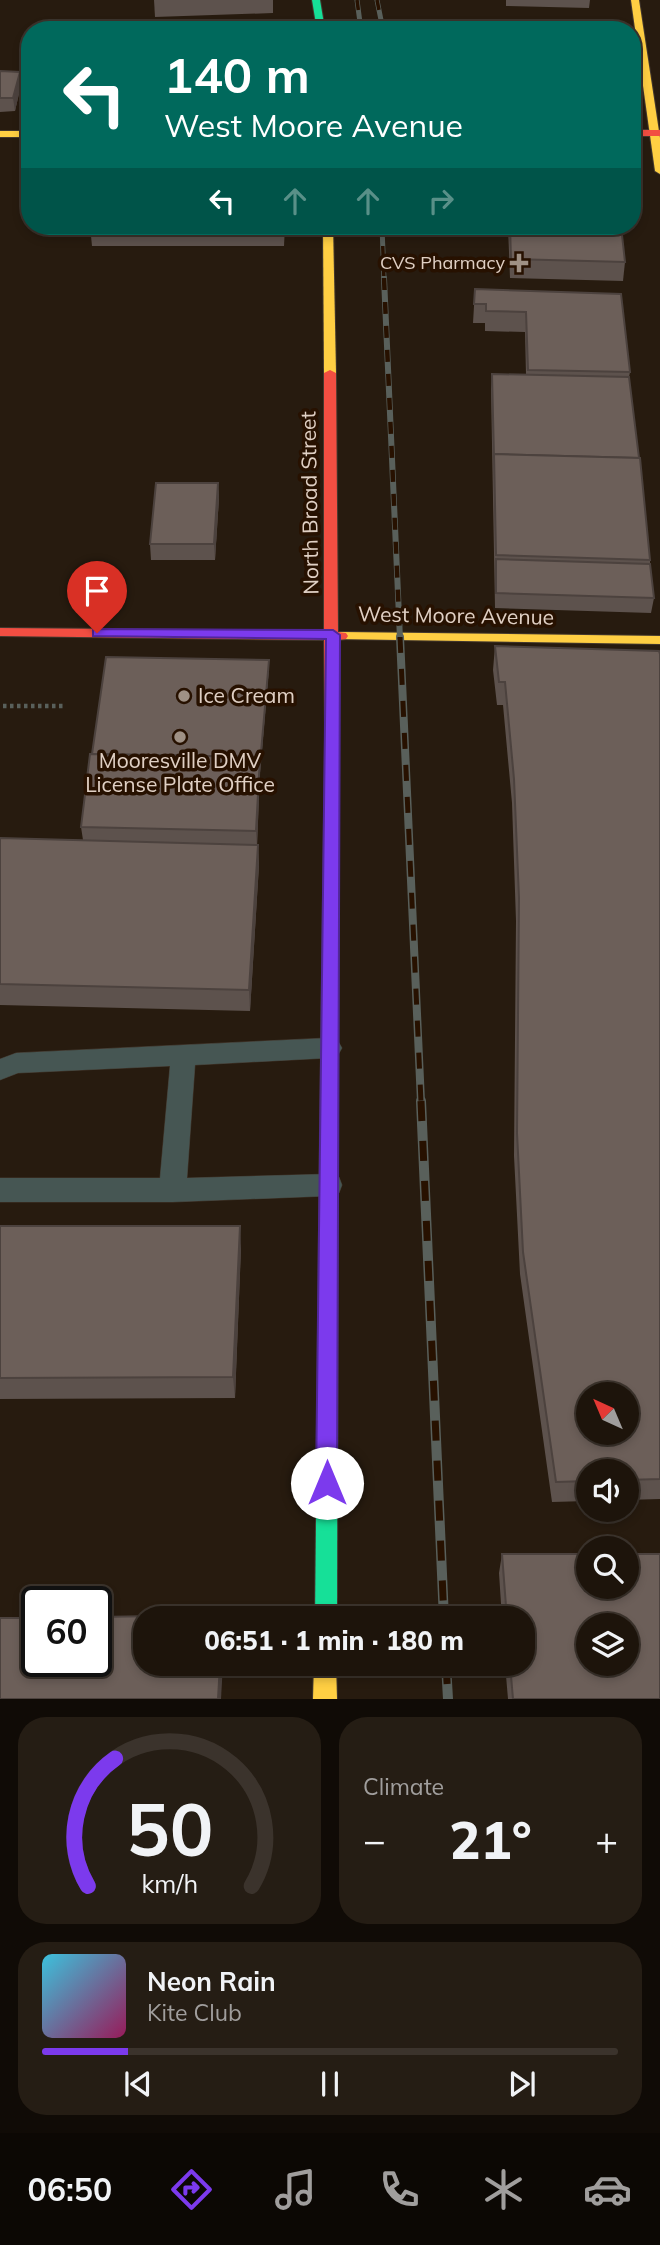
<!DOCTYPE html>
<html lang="en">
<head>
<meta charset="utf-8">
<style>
  body { margin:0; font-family:Mulish,sans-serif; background:#251d14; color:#f1f3f6; height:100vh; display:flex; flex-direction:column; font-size:26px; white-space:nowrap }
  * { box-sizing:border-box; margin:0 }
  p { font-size:23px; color:#a09e9d }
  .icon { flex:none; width:38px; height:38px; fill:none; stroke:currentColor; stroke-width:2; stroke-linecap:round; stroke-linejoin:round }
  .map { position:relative; height:1699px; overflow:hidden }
  .drawer { display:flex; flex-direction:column; gap:18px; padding:18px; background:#100b06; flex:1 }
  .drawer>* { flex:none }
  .guide { position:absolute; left:21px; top:21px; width:620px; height:214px; border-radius:28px; box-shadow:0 4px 10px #0003,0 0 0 2px #3b332c; background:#00695c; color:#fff; overflow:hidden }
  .needle { width:46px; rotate:316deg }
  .fabs { position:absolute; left:576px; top:1382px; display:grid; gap:14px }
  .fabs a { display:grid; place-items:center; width:63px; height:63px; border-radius:50%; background:#1d140b; box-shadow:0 4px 10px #0003,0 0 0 2px #3b332c; font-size:35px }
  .speed { position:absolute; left:21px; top:1586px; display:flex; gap:14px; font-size:35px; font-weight:700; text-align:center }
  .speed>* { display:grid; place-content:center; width:91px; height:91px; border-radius:50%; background:#1d140b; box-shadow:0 4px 10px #0003,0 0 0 2px #3b332c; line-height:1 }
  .speed .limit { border:4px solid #111; border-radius:10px; background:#fff; color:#111 }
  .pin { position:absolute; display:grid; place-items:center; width:60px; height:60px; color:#fff; margin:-72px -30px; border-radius:50% 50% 50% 0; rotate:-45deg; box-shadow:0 0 7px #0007 }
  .pin .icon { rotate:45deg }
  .me { position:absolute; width:77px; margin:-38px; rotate:0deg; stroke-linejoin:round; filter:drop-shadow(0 0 5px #0008) }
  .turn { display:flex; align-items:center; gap:24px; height:147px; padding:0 28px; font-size:32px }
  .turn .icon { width:91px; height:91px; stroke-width:2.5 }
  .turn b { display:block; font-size:49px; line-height:60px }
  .lanes { display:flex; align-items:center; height:66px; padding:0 28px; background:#0003; justify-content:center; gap:35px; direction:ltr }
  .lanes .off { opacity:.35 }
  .big { font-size:52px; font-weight:800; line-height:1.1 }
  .drawer .widget { flex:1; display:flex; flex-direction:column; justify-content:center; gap:10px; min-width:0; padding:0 24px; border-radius:28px; background:#251d14 }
  .drawer .dial { align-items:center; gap:0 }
  .dial svg { height:182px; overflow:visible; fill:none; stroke:#3b332c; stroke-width:7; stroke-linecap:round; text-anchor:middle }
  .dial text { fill:#f1f3f6; stroke:none }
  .song { display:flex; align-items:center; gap:21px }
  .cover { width:84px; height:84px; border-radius:10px; background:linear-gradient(135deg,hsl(190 70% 55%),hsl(330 70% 35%)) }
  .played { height:7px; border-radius:4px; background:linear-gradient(90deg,#7c3aed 15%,#3b332c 15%) }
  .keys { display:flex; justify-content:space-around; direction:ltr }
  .heat { display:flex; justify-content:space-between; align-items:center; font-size:38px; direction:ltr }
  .drawer .tiles { flex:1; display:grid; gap:18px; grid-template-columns:1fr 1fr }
  .widget:last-child { grid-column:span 2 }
  .trip { position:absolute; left:133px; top:1606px; width:402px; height:70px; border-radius:28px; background:#1d140b; box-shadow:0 4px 10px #0003,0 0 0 2px #3b332c; font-weight:800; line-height:70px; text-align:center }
  .dock { display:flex; height:112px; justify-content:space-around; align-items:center; background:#0c0804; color:#a09e9d }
  .dock .icon { width:49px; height:49px }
  .dock .on { color:#7c3aed }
  .dock b { font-size:32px; color:#f1f3f6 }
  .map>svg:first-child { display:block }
</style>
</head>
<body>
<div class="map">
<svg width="660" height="1699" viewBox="0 0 660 1699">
  <rect width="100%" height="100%" fill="#271b0f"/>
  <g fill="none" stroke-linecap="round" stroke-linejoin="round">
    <defs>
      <polygon id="lane" points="329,1038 338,1041 342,1048 338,1055 329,1058 195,1065 187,1178 329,1174 339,1177 342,1185 339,1193 329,1196 173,1202 0,1202 0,1178 160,1178 170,1066 18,1073 0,1080 0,1059 16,1053"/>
      <g id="fast">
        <polygon points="312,0 320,0 325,30 317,30"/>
        <polygon points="329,1121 335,1124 338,1129 337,1619 315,1619 320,1129 323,1124"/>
      </g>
      <g id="slow">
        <polygon points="631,0 639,0 660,138 660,174 655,171"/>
        <rect x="0" y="131" width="30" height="6"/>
        <polygon points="323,226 333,226 336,373 330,376 324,373"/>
        <polygon points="341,632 660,636 660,644 336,639 334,636 336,633"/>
        <polygon points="332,733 339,738 338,1129 335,1134 329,1137 323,1134 320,1129 325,738"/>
        <polygon points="314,1664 336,1664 337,1699 313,1699"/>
      </g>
      <g id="jam">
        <rect x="632" y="130" width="28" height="6"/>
        <polygon points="330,370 336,373 338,632 346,633 348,636 346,639 338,640 339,738 337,742 332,743 325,738 324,640 0,636 0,628 324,631 324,373"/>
      </g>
    </defs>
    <use href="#lane" stroke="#43382e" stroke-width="1"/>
    <use href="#fast" stroke="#43382e" stroke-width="2"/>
    <use href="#slow" stroke="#43382e" stroke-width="2"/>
    <use href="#jam" stroke="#43382e" stroke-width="2"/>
    <polyline stroke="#59605b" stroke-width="4.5" stroke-dasharray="3.5 3.5" stroke-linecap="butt" points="3,706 66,706"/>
    <use href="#lane" fill="#465653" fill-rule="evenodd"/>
    <use href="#fast" fill="#16e098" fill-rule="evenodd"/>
    <use href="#slow" fill="#ffcf43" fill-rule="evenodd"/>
    <use href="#jam" fill="#f24e42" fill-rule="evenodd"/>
    <defs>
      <g id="rail-far3">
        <polyline points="357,0 361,30"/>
        <polyline points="377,0 383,30"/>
        <polyline points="382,226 384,280"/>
      </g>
      <polyline id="rail-far2" points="384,278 400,639"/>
      <polyline id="rail-far1" points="400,637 421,1102"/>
      <g id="rail">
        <polyline points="421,1101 444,1619"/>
        <polyline points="446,1664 448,1699"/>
      </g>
    </defs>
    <use href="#rail-far3" stroke="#59605b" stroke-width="5"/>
    <use href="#rail-far2" stroke="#59605b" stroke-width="6"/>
    <use href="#rail-far1" stroke="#59605b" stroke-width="8"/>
    <use href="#rail" stroke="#59605b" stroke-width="10"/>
    <use href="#rail-far3" stroke="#271100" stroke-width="3.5" stroke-dasharray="10" stroke-linecap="butt"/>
    <use href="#rail-far2" stroke="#271100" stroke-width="4.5" stroke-dasharray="12" stroke-linecap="butt"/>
    <use href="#rail-far1" stroke="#271100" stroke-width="5" stroke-dasharray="16" stroke-linecap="butt"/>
    <use href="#rail" stroke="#271100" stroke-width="7" stroke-dasharray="20" stroke-linecap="butt"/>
  </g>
  <g fill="#5d524d">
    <polygon points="154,0 273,0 273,13 155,17"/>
    <polygon points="506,0 590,0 589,8 506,6"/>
    <polygon points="0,71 20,72 21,85 15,111 0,112"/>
    <polygon points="90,226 285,226 284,246 92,246"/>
    <polygon points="508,226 621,226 625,262 623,281 510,278"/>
    <polygon points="475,289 621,294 630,372 629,377 650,560 650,565 654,598 651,613 495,608 491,389 492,374 526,375 525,332 485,331 485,323 473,323"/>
    <polygon points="218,483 219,498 215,560 151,560 150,544"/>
    <polygon points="495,646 660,654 660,1499 626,1500 626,1472 588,1472 588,1501 552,1502 520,1274 514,1156 516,921 512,803 503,705 497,705 493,670"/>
    <polygon points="269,668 260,773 257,845 258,845 259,865 250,1011 0,1005 0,838 83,840 81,827 92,754"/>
    <polygon points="0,1226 241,1248 235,1398 0,1399"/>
    <polygon points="502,1554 660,1699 508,1699 505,1664 523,1664 523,1619 502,1619 499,1573"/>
  </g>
  <g fill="#4c423e">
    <polygon points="20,72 21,85 15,111 13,98"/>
    <polygon points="218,483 219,498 215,560 214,544"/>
    <polygon points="269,660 269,668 260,773 257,847 256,831 260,757"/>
    <polygon points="258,845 259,865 250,1011 249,990"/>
    <polygon points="240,1226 241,1248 235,1398 233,1377"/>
    <polygon points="220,1664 223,1664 221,1699 218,1699"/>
  </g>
  <g fill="#6c5f59" stroke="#4c423e" stroke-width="2" fill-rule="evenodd">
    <polygon points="0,71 20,72 13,98 0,98"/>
    <polygon points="510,226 621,226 625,262 511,259"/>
    <polygon points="475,289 621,294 630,372 528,370 526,312 486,311 486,304 474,304"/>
    <polygon points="492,374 629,377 639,458 494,454 494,458"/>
    <polygon points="494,454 640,458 650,560 496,555"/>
    <polygon points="156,483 218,483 214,544 150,544"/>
    <polygon points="496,559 650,564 654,598 496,593"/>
    <path d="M495 646 659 651 660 654V1479L626 1480V1472H588V1481L556 1482 523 1252 517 1133 519 898 514 779 505 682H499ZM588 1395H626V1433H588Z"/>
    <polygon points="106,657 269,660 260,764 260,757 92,754"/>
    <polygon points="90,754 260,757 256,831 81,827"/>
    <polygon points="0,838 258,845 249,990 0,984"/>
    <polygon points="0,1226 240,1226 233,1377 0,1378"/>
    <path d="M502 1554H588V1587H626V1554H660V1699H513L510 1664H523V1619H507ZM588 1626H626V1664H588Z"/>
    <polygon points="221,1615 221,1619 145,1619 145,1664 220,1664 218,1699 0,1699 0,1618 37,1618 37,1661 96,1661 96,1617"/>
  </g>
  <polygon fill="#7c3aed" stroke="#51269a" stroke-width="2" points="97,629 333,630 340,635 337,1483 334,1491 327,1494 319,1491 316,1483 326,639 93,636 93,630"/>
  <g fill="#9f9185" stroke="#271100" stroke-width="2.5">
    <path d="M515.5 252.5h7v7h7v7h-7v7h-7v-7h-7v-7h7z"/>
    <circle cx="184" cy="696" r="7"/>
    <circle cx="180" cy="737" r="7"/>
  </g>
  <g text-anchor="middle" stroke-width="7" stroke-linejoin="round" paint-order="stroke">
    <g font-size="18" fill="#e0d0c4" stroke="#271100" text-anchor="end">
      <text x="505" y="269">CVS Pharmacy</text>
    </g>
    <g font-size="21" fill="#e0d0c4" stroke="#271100">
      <text transform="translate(310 503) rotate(-91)" y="7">North Broad Street</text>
      <text transform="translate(456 616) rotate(1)" y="7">West Moore Avenue</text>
    </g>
    <g font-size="21" fill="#e0d0c4" stroke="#271100" text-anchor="start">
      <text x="198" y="703">Ice Cream</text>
      <text x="180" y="768" text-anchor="middle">Mooresville DMV<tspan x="180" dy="24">License Plate Office</tspan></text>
    </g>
  </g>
</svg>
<div class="fabs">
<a><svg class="needle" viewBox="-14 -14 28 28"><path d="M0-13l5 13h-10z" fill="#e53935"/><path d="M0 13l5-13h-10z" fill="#a09e9d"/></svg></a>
<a><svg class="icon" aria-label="sound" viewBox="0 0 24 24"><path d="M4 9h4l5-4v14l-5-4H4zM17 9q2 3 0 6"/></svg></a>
<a><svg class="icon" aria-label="search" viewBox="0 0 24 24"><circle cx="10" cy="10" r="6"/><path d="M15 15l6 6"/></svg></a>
<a><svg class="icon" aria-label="layers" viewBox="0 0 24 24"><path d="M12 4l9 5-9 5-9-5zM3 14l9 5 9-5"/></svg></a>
</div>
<div class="speed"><div class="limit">60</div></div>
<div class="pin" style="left:97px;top:633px;background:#d93025"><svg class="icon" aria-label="arrive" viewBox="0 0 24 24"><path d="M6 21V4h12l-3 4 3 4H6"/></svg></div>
<svg class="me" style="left:327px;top:1483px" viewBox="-20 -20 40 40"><circle r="19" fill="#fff"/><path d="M0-13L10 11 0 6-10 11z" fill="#7c3aed"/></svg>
<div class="trip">06:51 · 1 min · 180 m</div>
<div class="guide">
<div class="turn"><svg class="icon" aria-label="left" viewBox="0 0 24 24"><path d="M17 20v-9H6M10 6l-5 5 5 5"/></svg><div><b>140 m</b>West Moore Avenue</div></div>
<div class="lanes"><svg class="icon" aria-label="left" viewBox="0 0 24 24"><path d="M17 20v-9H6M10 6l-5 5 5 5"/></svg><svg class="icon off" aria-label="ahead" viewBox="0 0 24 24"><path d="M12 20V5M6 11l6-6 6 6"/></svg><svg class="icon off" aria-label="ahead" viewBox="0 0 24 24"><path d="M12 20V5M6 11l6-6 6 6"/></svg><svg class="icon off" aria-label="right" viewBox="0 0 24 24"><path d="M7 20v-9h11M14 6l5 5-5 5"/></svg></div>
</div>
</div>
<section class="drawer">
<div class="tiles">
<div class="widget dial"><svg viewBox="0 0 100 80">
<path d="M14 69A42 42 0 1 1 86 69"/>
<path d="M14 69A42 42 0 0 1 26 13" stroke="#7c3aed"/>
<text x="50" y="56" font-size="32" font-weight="700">50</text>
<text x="50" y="72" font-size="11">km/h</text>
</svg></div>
<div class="widget"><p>Climate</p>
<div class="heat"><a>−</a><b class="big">21°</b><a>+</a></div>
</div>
<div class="widget">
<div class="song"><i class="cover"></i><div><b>Neon Rain</b><p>Kite Club</p></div></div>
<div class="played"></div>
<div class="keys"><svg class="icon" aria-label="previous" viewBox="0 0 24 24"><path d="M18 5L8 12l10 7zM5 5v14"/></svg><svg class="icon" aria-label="pause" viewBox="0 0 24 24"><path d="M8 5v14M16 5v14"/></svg><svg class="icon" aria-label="next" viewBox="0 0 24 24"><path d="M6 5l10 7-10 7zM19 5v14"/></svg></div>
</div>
</div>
</section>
<nav class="dock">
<b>06:50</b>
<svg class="icon on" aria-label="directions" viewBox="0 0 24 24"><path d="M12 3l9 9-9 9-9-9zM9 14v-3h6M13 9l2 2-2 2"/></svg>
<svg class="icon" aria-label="music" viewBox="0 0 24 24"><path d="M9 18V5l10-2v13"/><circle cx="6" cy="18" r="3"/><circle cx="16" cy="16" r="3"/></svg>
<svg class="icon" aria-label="phone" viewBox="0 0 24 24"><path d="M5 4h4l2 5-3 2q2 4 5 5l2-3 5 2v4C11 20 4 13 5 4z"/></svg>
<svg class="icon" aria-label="climate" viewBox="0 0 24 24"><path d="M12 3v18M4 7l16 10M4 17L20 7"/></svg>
<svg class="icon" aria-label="car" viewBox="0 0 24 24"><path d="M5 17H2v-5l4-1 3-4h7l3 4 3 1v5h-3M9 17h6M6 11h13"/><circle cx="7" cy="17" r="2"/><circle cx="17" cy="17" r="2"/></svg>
</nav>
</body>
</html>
